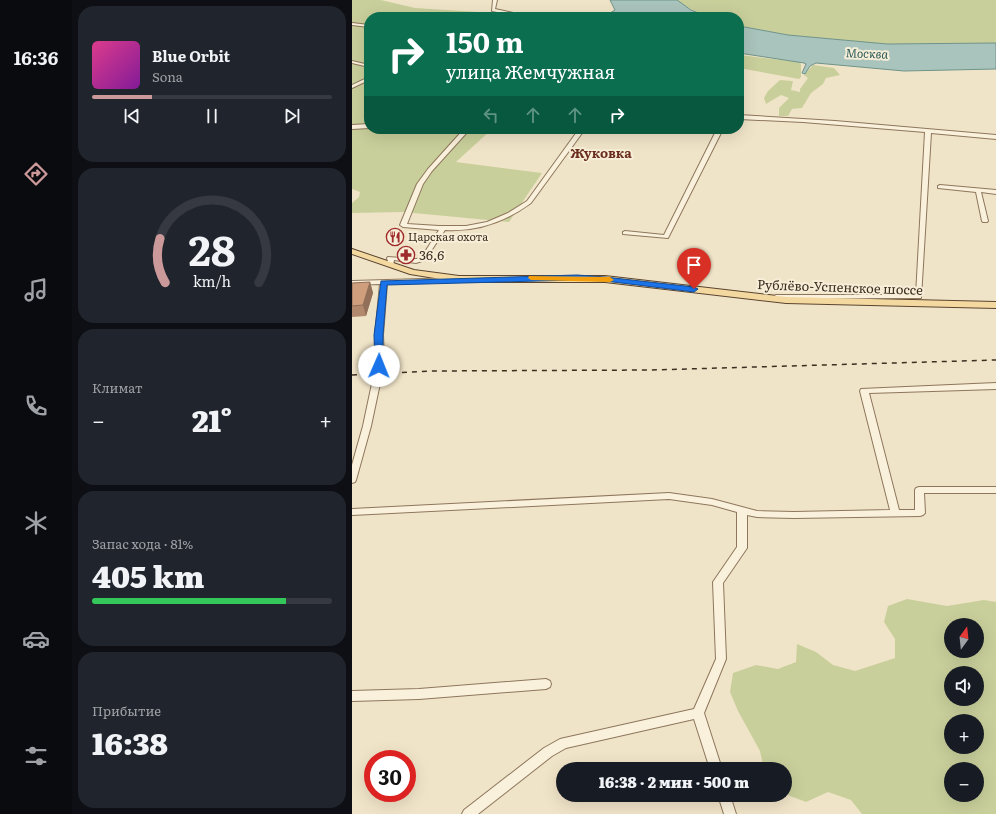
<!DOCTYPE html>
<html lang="ru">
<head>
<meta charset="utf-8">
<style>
  body { margin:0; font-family:Literata,serif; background:#20242c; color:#f1f3f6; height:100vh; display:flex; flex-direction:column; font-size:15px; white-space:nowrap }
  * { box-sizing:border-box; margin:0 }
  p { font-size:13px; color:#9ea1a6 }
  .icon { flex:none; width:22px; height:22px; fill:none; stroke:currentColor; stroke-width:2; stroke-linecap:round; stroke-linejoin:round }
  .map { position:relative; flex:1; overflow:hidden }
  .sheet { display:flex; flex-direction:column; gap:6px; padding:6px; background:#0d0f14; width:280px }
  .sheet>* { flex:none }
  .banner { position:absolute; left:12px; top:12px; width:380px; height:122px; border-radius:16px; box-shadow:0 4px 16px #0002; background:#0b6e4f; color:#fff; overflow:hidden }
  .needle { width:26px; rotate:15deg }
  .controls { position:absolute; left:592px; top:618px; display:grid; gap:8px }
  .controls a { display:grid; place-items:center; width:40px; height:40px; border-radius:50%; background:#171b24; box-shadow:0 4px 16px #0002; font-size:20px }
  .speed { position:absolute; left:12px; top:750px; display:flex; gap:8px; font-size:20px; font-weight:700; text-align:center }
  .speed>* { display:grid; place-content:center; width:52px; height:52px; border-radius:50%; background:#171b24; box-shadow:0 4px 16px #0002; line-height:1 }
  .speed .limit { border:6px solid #d22; background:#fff; color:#111 }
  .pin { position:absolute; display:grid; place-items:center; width:34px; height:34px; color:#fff; margin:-41px -17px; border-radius:50% 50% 50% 0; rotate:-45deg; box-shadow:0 0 4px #0007 }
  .pin .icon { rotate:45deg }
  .me { position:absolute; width:44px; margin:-22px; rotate:1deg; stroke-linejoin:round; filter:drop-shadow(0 0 3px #0008) }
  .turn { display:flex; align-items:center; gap:14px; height:84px; padding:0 16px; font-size:18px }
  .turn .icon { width:52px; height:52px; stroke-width:2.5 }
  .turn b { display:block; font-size:28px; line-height:34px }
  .lanes { display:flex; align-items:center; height:38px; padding:0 16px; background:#0003; justify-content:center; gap:20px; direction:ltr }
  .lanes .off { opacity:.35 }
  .big { font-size:30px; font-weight:800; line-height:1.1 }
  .sheet .card { flex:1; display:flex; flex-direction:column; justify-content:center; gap:6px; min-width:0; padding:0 14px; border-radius:16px; background:#20242c }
  .sheet .dial { align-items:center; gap:0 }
  .dial svg { height:104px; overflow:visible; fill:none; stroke:#363941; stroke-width:7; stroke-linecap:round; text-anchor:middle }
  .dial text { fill:#f1f3f6; stroke:none }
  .song { display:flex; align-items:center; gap:12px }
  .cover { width:48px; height:48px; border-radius:6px; background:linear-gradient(135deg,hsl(330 70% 55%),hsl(290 70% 35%)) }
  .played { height:4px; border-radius:2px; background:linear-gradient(90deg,#cc999b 25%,#363941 25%) }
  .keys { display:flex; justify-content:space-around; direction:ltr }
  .heat { display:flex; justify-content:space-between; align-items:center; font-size:22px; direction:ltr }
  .charge { height:6px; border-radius:3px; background:linear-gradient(90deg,#34c759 81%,#363941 0) }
  .trip { position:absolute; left:204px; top:762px; width:236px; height:40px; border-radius:20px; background:#171b24; box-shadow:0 4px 16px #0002; font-weight:800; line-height:40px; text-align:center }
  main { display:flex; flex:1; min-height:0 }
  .tabs { display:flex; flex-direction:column; width:72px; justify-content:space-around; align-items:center; background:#090b0e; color:#9ea1a6 }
  .tabs .icon { width:28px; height:28px }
  .tabs .on { color:#cc999b }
  .tabs b { font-size:18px; color:#f1f3f6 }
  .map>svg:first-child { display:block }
</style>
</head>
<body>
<main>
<nav class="tabs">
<b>16:36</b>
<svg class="icon on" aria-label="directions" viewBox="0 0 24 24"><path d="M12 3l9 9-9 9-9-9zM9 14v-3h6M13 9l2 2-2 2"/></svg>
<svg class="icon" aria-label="music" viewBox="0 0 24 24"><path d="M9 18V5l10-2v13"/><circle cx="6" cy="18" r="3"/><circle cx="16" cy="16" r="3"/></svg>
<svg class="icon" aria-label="phone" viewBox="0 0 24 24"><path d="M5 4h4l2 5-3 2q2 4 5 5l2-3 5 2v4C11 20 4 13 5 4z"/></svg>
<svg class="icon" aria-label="climate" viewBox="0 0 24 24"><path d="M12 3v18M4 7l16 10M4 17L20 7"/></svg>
<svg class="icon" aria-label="car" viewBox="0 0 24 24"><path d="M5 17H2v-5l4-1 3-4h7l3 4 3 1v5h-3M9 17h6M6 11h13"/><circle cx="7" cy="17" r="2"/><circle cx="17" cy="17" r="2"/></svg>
<svg class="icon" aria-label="filters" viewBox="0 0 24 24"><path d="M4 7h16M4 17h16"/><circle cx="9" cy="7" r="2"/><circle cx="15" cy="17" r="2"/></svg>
</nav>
<section class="sheet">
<div class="card">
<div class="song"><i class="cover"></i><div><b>Blue Orbit</b><p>Sona</p></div></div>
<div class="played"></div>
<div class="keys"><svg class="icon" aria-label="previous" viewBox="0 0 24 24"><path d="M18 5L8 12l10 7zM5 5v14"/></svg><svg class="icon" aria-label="pause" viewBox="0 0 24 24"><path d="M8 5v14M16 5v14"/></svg><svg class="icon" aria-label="next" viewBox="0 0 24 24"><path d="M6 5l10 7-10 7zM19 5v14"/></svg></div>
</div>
<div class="card dial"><svg viewBox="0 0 100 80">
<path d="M14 69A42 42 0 1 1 86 69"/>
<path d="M14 69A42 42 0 0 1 10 35" stroke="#cc999b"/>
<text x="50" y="56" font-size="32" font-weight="700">28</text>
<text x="50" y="72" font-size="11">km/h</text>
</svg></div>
<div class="card"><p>Климат</p>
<div class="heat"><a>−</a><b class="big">21°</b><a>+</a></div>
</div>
<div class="card"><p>Запас хода · 81%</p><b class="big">405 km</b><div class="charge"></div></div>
<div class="card"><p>Прибытие</p><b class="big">16:38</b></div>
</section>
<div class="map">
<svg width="644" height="814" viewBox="0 0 644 814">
  <rect width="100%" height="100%" fill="#f0e4c8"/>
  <g fill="#c9cf9b" fill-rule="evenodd">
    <polygon points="0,0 29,0 63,8 207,17 17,17 17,129 140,129 104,162 190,173 157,222 51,212 0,213 0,203 7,197 8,192 0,189"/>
    <path d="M325 0H644V43L535 44 436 35 387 26V17C357 17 350 18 325 0Z"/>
    <polygon points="387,55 447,62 449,64 449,77 447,79 387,68"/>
    <polygon points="461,65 482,68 488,75 474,78 471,84 459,93 450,108 440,109 436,116 427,116 427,108 437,98 429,95 414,104 412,98 416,91 428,80 441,81 439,90 448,92 448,89 456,78 452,75"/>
    <path d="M555 599 595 606 632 600 644 602V814H510L499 800 476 792 454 802 433 794V769H412L408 751 386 711 378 692 381 673 404 665 426 669 444 662 445 644 464 652 481 665 503 671 543 658V639L532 622 536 606ZM599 625H625V651H599ZM599 673H625V699H599ZM599 721H625V747H599ZM599 769H625V795H599Z"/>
  </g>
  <g fill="#a9c4bc" stroke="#6f938a">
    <polygon points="258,0 325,0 339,10 356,17 264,17 258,13 263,10"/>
    <polygon points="387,26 436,35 535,44 644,43 644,69 552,71 464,63 458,66 453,74 450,73 454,64 452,63 387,53"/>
  </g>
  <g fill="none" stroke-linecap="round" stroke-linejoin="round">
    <polyline stroke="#6f938a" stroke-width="1" points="178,16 187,17"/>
    <defs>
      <g id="minor">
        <polygon points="141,0 145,0 143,9 161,13 161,15 140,11"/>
        <polygon points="0,23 17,25 17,27 0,25"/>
        <polygon points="0,61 17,65 17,67 0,63"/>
        <polygon points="17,77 17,80 0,88 0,85"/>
        <polygon points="387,115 483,121 644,135 644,139 579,133 569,298 424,299 421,297 424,295 564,295 573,132 451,122 387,119"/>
        <polygon points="17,124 17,128 0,129 0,125"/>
        <path d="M112 129H118L80 171 71 184 55 224 87 226H114L135 222 156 213 175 201 227 129H233L179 203C153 222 125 232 93 230L73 260 64 263 42 260 41 266H37L35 258 36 257 64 259 69 258 87 230 51 227 48 225 65 184 76 169Z"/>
        <polygon points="365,129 371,129 316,238 271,234 271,232 273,231 312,235"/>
        <polygon points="588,185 644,190 644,194 629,192 636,221 635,222 631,222 630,221 624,192 586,188 586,186"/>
        <polygon points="105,278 107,279 107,281 35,284 31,335 32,358 30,374 19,426 4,480 3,482 0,483 0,465 11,426 22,374 24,358 23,335 28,284 0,285 0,281"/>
        <polygon points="644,383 644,389 517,393 547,510 563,510 563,490 564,488 567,487 644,487 644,493 572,493 573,513 571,515 568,516 442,518 405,517 395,515 395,548 371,583 374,659 352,713 370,769 358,769 342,719 214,748 200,756 126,814 110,814 112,810 192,748 208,739 342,709 364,659 361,582 385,547 385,512 360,505 317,499 0,515 0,509 317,493 360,499 405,511 442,512 538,510 508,391 509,389"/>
        <polygon points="194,679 198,681 199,684 198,687 194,689 67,699 0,701 0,691 67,689"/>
        <polygon points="366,795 378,795 384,814 372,814"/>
      </g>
      <polygon id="major" points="0,249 62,270 107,276 253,276 434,297 644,302 644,308 434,303 253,282 107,282 58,274 0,254"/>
    </defs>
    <use href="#minor" stroke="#8d765c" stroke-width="2"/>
    <use href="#major" stroke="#5b4430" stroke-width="2"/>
    <use href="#minor" fill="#faf1dc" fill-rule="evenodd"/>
    <use href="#major" fill="#f3d9a0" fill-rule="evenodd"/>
    <polyline stroke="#3d2e20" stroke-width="1.5" stroke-dasharray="5 5" stroke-linecap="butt" points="0,375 78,371 300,370 644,360"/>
  </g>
  <polygon fill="#b2896c" points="18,282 21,293 14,316 0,317 0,283"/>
  <polygon fill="#916f58" points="18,282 21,293 14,316 11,305"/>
  <polygon fill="#cf9f7d" stroke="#916f58" points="18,282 11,305 0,306 0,283"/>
  <polygon fill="#1a73e8" stroke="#114b97" points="225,275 253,277 342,287 346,289 342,292 253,281 225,280 35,285 31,335 31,366 27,369 23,366 22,335 29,281"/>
  <polygon fill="#f59e0b" points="177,276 258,277 262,280 258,282 179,280 176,278"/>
  <defs>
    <symbol id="restaurant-ring" viewBox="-11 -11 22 22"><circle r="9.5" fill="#f7eed8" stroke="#9e2a2b" stroke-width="1.5"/><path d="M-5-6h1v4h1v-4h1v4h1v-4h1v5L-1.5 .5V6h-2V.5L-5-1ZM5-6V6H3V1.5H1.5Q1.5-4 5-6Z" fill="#9e2a2b"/></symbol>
    <symbol id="pharmacy-ring" viewBox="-11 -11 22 22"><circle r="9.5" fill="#f7eed8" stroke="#9e2a2b" stroke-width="1.5"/><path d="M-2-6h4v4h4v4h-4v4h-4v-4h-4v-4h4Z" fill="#9e2a2b"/></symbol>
  </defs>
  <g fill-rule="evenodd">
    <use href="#restaurant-ring" x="33" y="227" width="20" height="20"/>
    <use href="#pharmacy-ring" x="44" y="245" width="20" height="20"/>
  </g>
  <g text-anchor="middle" stroke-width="4" stroke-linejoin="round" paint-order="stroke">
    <g font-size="11" fill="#3d2e20" stroke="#f7eed8" text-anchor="start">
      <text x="56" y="241">Царская охота</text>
    </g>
    <g font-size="12" font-style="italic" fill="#2f5d5a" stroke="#f7eed8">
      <text transform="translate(515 54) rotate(2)" y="4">Москва</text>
    </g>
    <g font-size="13" font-weight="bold" fill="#6b2e1e" stroke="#f7eed8">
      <text x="249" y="158">Жуковка</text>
    </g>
    <g font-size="13" fill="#3d2e20" stroke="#f7eed8" text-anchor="start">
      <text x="67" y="260">36,6</text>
    </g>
    <g font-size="13" fill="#3d2e20" stroke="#f7eed8">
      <text transform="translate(488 287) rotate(2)" y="5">Рублёво-Успенское шоссе</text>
    </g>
  </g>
</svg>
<div class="controls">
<a><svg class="needle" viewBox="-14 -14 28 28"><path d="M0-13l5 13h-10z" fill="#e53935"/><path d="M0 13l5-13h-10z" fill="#9ea1a6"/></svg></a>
<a><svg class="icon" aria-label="sound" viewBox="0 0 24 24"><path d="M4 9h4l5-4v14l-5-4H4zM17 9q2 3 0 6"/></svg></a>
<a>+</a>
<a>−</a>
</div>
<div class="speed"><div class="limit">30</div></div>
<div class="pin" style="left:342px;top:289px;background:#d93025"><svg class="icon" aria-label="arrive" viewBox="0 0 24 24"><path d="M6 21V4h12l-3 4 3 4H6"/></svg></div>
<svg class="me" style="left:27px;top:366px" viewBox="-20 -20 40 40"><circle r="19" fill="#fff"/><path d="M0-13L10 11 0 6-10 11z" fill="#1a73e8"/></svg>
<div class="trip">16:38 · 2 мин · 500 m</div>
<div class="banner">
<div class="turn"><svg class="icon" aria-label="right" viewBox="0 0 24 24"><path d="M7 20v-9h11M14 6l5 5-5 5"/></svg><div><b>150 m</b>улица Жемчужная</div></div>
<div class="lanes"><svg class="icon off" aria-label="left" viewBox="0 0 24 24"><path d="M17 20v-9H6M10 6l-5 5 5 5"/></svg><svg class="icon off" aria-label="ahead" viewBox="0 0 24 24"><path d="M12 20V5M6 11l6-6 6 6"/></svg><svg class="icon off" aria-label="ahead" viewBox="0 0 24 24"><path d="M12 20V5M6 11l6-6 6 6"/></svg><svg class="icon" aria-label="right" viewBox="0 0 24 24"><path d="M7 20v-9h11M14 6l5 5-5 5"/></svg></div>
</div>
</div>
</main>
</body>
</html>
